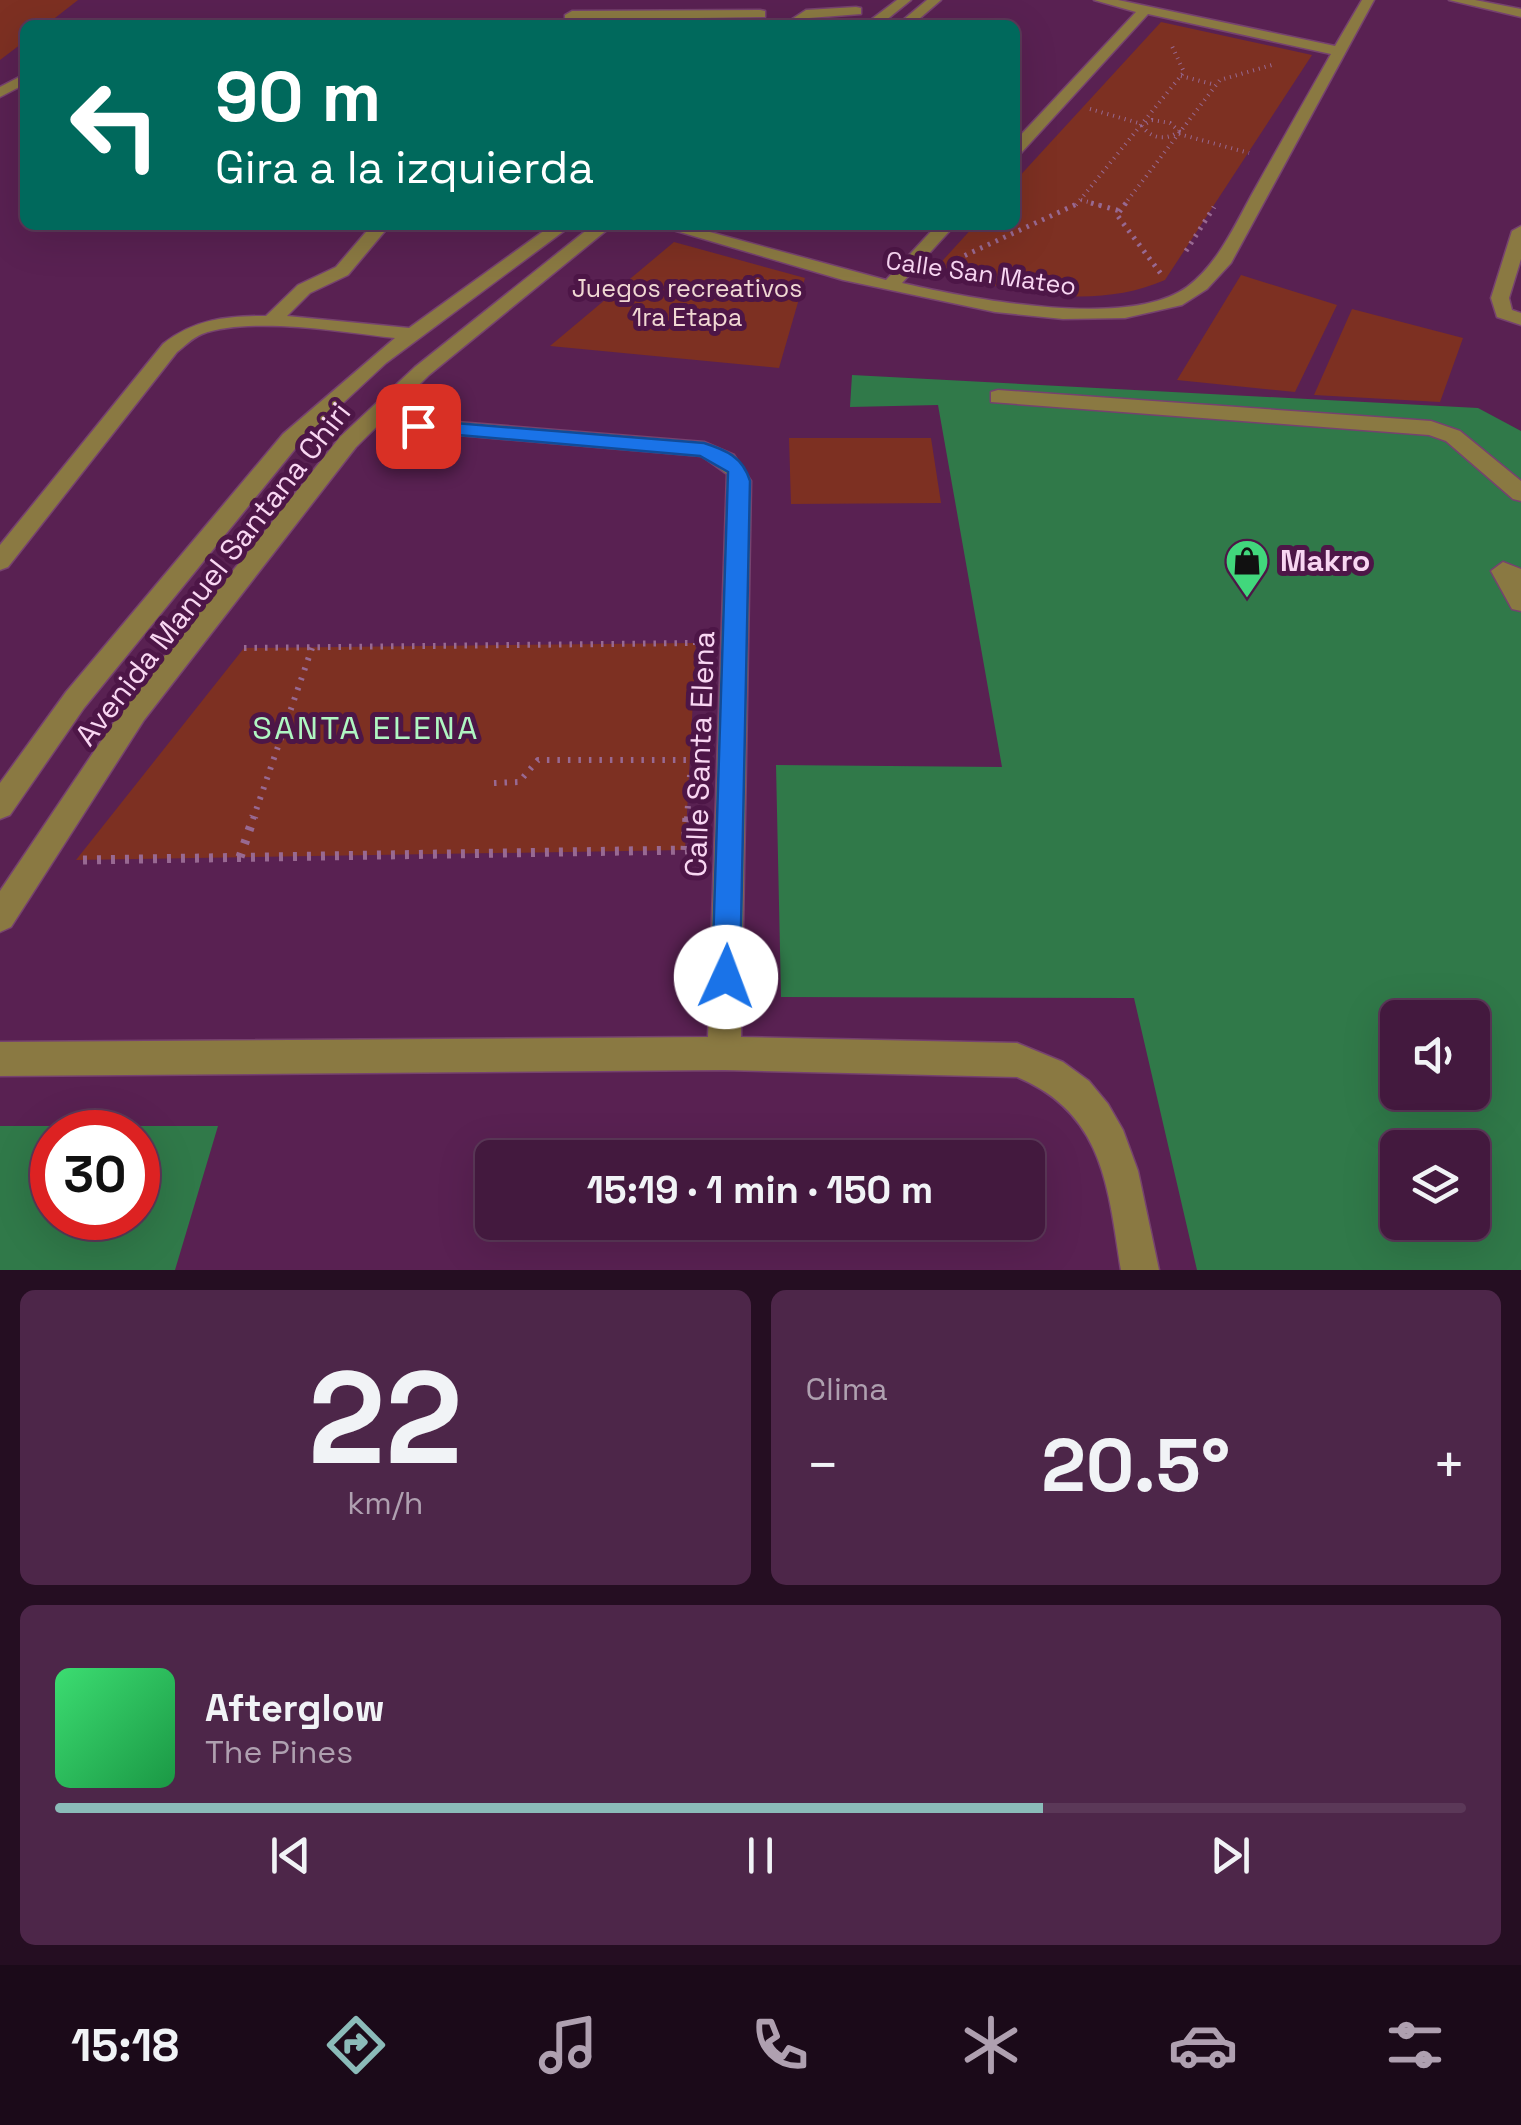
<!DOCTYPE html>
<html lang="es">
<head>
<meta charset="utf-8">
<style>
  body { margin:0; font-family:"Space Grotesk",sans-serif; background:#4d2649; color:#f1f3f6; height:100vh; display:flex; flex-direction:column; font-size:38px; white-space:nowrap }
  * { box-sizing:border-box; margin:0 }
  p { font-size:32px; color:#afa0b0 }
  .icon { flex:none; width:55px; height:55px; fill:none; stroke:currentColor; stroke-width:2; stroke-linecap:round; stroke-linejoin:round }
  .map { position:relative; height:1270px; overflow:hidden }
  .details { display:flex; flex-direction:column; gap:20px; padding:20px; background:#250e22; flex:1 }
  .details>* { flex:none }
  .top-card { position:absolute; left:20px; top:20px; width:1000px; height:210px; border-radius:15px; box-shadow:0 10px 40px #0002,0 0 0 2px #5b3858; background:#00695c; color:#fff; overflow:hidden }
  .controls { position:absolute; left:1380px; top:1000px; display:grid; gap:20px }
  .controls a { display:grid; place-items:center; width:110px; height:110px; border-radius:15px; background:#43193e; box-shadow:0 10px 40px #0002,0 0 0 2px #5b3858; font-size:50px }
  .speed { position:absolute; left:30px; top:1110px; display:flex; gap:20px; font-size:50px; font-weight:700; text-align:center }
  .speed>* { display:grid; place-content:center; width:130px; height:130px; border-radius:50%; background:#43193e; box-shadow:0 10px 40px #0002,0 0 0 2px #5b3858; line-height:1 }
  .speed .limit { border:15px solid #d22; background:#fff; color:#111 }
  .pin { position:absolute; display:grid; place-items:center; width:85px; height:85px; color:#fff; margin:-42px; border-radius:20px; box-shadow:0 5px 15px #0006 }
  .me { position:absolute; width:110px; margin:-55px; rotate:2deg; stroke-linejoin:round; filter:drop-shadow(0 0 8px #0008) }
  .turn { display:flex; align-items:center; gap:35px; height:210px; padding:0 30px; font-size:45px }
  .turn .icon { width:130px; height:130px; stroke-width:2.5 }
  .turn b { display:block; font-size:70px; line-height:85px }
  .big { font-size:75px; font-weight:700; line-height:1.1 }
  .details .card { flex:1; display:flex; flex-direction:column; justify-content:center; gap:15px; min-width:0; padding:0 35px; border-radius:15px; background:#4d2649 }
  .details .dial { align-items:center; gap:0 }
  .dial b { font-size:130px; line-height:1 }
  .song { display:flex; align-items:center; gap:30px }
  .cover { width:120px; height:120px; border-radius:15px; background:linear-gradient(135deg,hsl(140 70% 55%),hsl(140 70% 35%)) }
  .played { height:10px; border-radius:5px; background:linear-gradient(90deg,#8bbbb9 70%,#5b3858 70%) }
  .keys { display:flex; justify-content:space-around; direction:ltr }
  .heat { display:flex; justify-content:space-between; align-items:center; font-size:55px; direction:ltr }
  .details .tiles { flex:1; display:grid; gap:20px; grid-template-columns:1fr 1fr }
  .card:last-child { grid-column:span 2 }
  .trip { position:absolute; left:475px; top:1140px; width:570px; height:100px; border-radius:15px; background:#43193e; box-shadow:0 10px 40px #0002,0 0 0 2px #5b3858; font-weight:700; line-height:100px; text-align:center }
  .dock { display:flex; height:160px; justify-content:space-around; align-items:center; background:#1b0a19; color:#afa0b0 }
  .dock .icon { width:70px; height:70px }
  .dock .current { color:#8bbbb9 }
  .dock b { font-size:45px; color:#f1f3f6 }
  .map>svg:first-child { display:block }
</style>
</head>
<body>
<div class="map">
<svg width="1521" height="1270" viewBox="0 0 1521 1270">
  <rect width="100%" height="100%" fill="#592152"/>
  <g fill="#7d3022">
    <polygon points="0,0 78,0 46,25 25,25 25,41 0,60"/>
    <path d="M1161 22 1312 55 1165 280C1092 312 1007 291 934 270L975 225H1015V181Z"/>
    <polygon points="674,242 805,278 779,368 550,346"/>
    <polygon points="1241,275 1337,305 1295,392 1177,380"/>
    <polygon points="1352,309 1463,338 1440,402 1314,395"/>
    <polygon points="789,438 931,438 941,503 791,504"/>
    <polygon points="696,643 685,850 76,860 244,648"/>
  </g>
  <g fill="#307949" fill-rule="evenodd">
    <path d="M852 375 1478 408 1521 431V1270H1197L1134 998 781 997 776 765 1002 767 938 405 850 407ZM1398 1018H1472V1092H1398ZM1398 1148H1472V1222H1398Z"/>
    <path d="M0 1126H218L175 1270H0ZM52 1132H138V1218H52Z"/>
  </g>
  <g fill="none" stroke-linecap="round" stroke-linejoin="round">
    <defs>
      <g id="minor">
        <polygon points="897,0 911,0 880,25 864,25"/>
        <polygon points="927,0 941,0 912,25 897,25"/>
        <path d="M1094 0H1118L1335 46 1362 0H1374L1231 263 1207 289 1182 305 1125 318 1063 319 995 312 843 280 656 225H684L886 280 937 225H955L902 283C971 299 1128 330 1187 287 1220 262 1236 222 1256 187 1281 142 1306 98 1331 54L1148 14 1021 153 1015 155V141L1136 12Z"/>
        <polygon points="1449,0 1475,0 1521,9 1521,17"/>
        <polygon points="856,7 861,8 861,14 809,18 799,25 783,25 806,10"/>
        <polygon points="760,10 765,11 765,17 631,19 630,25 616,25 618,19 579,19 579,25 565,25 565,15 572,11"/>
        <polygon points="25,74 25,84 0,97 0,87"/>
        <path d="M372 225H390L348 275 310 293 287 316 409 328 552 225H572L386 363 299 444 84 708 10 815 0 819V783L66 692 283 434 395 338C343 332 251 316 202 334 192 338 185 346 177 352L8 567 0 570V545L163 344C194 319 227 316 266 316L298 285 336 267Z"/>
        <polygon points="593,225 613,225 429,375 356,447 144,720 11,927 0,932 0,891 126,704 340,437 415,367"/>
        <polygon points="1521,226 1521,259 1509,298 1512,310 1521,313 1521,325 1497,317 1491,298 1512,231"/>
        <polygon points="998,390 1431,421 1460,431 1521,481 1521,501 1513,499 1446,441 1429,435 991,402 991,392"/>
        <path d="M419 419 704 442 734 455 751 481 741 1037 1017 1043 1063 1062 1089 1081 1108 1104 1123 1130 1138 1171 1159 1270H1121C1108 1188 1104 1113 1017 1077L724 1070 0 1076V1042L708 1037 727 474 702 456 412 431 409 426 412 421Z"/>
        <polygon points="1503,562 1521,569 1521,611 1512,609 1491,571"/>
      </g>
    </defs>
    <use href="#minor" stroke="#76426f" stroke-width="3"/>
    <g stroke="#986992" stroke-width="4" stroke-dasharray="1 5" stroke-linecap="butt">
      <polyline points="1181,76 1216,85"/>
      <polyline points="1090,109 1142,124"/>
      <path d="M1152 120 1170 123 1179 131C1167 141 1151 139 1142 126Z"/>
      <polyline points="1179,134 1249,153"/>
      <polyline points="1081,200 1100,205"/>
      <polyline points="1076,205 1184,72 1171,44"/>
      <polyline points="1124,205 1220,80 1272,65"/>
    </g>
    <g stroke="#986992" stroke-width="5" stroke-dasharray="2.5 6" stroke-linecap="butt">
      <polyline points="1091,203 1120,211"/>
      <polyline points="1126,203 1117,215 1161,274"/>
      <polyline points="1186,251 1214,207"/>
      <polyline points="957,259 1079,203"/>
    </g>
    <g stroke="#986992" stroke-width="6" stroke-dasharray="2.5 8" stroke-linecap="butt">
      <polyline points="244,648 696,643 696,648"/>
      <polyline points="494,783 519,782 538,760 690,760"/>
      <polyline points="253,819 312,648"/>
      <polyline points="687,819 690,775"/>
    </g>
    <g stroke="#986992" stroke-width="9" stroke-dasharray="4 10" stroke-linecap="butt">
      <polyline points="240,857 254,816"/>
      <polyline points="83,860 685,850 687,816"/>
    </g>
    <use href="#minor" fill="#8a7942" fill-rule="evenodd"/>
  </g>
  <path fill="#1a73e8" stroke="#114b97" stroke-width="2.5" d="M418 420 704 443C726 450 743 457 750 481L740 977 736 987 726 991 716 987 712 977 728 472 700 456 412 431V422Z"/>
  <defs>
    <symbol id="shop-pin" viewBox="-11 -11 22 30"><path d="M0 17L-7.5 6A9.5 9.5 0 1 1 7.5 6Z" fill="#41d77c" stroke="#4d1647"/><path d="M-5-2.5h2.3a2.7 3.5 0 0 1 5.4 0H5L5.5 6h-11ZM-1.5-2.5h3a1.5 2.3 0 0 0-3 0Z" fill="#111"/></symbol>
  </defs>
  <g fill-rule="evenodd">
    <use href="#shop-pin" x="1222" y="536" width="50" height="68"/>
  </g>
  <g text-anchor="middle" stroke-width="10" stroke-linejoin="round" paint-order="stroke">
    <g font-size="25" fill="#f8d6f2" stroke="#4d1647">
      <text transform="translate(981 273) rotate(8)" y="9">Calle San Mateo</text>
    </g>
    <g font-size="25" fill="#f0d8d3" stroke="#4d1647">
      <text x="687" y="297">Juegos recreativos<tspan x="687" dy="29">1ra Etapa</tspan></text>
    </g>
    <g font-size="30" font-weight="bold" fill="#f8d6f2" stroke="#4d1647" text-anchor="start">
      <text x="1280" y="571">Makro</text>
    </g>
    <g font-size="30" fill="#f8d6f2" stroke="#4d1647">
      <text transform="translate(213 574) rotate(-52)" y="10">Avenida Manuel Santana Chiri</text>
      <text transform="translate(700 754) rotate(-88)" y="10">Calle Santa Elena</text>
    </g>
    <g font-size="32" letter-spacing="2.5" fill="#aff6c2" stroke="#4d1647">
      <text x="366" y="739">SANTA ELENA</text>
    </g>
  </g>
</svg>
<div class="controls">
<a><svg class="icon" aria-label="sound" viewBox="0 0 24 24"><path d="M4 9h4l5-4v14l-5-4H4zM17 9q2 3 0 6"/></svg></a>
<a><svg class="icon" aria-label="layers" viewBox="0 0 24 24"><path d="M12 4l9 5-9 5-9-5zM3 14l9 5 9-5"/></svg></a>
</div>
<div class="speed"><div class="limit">30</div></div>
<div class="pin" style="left:418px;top:426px;background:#d93025"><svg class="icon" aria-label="arrive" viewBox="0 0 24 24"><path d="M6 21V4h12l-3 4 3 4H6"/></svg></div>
<svg class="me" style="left:726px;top:977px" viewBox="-20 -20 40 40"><circle r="19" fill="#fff"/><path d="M0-13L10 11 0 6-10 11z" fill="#1a73e8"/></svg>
<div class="trip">15:19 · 1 min · 150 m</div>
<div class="top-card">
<div class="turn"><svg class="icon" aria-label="left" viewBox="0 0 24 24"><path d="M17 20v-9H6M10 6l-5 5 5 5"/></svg><div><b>90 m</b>Gira a la izquierda</div></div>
</div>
</div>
<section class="details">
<div class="tiles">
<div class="card dial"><b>22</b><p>km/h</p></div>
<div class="card"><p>Clima</p>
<div class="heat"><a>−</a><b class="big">20.5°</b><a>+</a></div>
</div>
<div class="card">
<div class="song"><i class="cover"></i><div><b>Afterglow</b><p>The Pines</p></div></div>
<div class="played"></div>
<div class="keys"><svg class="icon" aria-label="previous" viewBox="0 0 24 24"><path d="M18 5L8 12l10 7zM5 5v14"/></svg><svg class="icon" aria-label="pause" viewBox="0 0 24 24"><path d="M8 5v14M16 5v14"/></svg><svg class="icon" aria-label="next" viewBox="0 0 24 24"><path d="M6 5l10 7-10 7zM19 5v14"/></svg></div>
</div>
</div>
</section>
<nav class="dock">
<b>15:18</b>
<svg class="icon current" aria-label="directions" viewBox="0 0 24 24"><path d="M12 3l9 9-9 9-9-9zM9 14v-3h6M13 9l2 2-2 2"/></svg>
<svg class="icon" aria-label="music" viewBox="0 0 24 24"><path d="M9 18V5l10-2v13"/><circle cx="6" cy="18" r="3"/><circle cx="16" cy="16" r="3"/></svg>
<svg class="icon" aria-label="phone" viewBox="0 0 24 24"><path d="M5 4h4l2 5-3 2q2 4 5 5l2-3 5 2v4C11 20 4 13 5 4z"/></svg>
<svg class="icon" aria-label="climate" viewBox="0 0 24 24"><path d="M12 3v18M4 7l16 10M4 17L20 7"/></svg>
<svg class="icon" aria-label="car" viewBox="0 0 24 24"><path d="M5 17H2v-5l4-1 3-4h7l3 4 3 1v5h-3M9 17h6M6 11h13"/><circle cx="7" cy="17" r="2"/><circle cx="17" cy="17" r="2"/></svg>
<svg class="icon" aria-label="filters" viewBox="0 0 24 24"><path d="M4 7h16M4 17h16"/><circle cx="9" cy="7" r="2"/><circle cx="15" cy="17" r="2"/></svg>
</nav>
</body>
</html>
